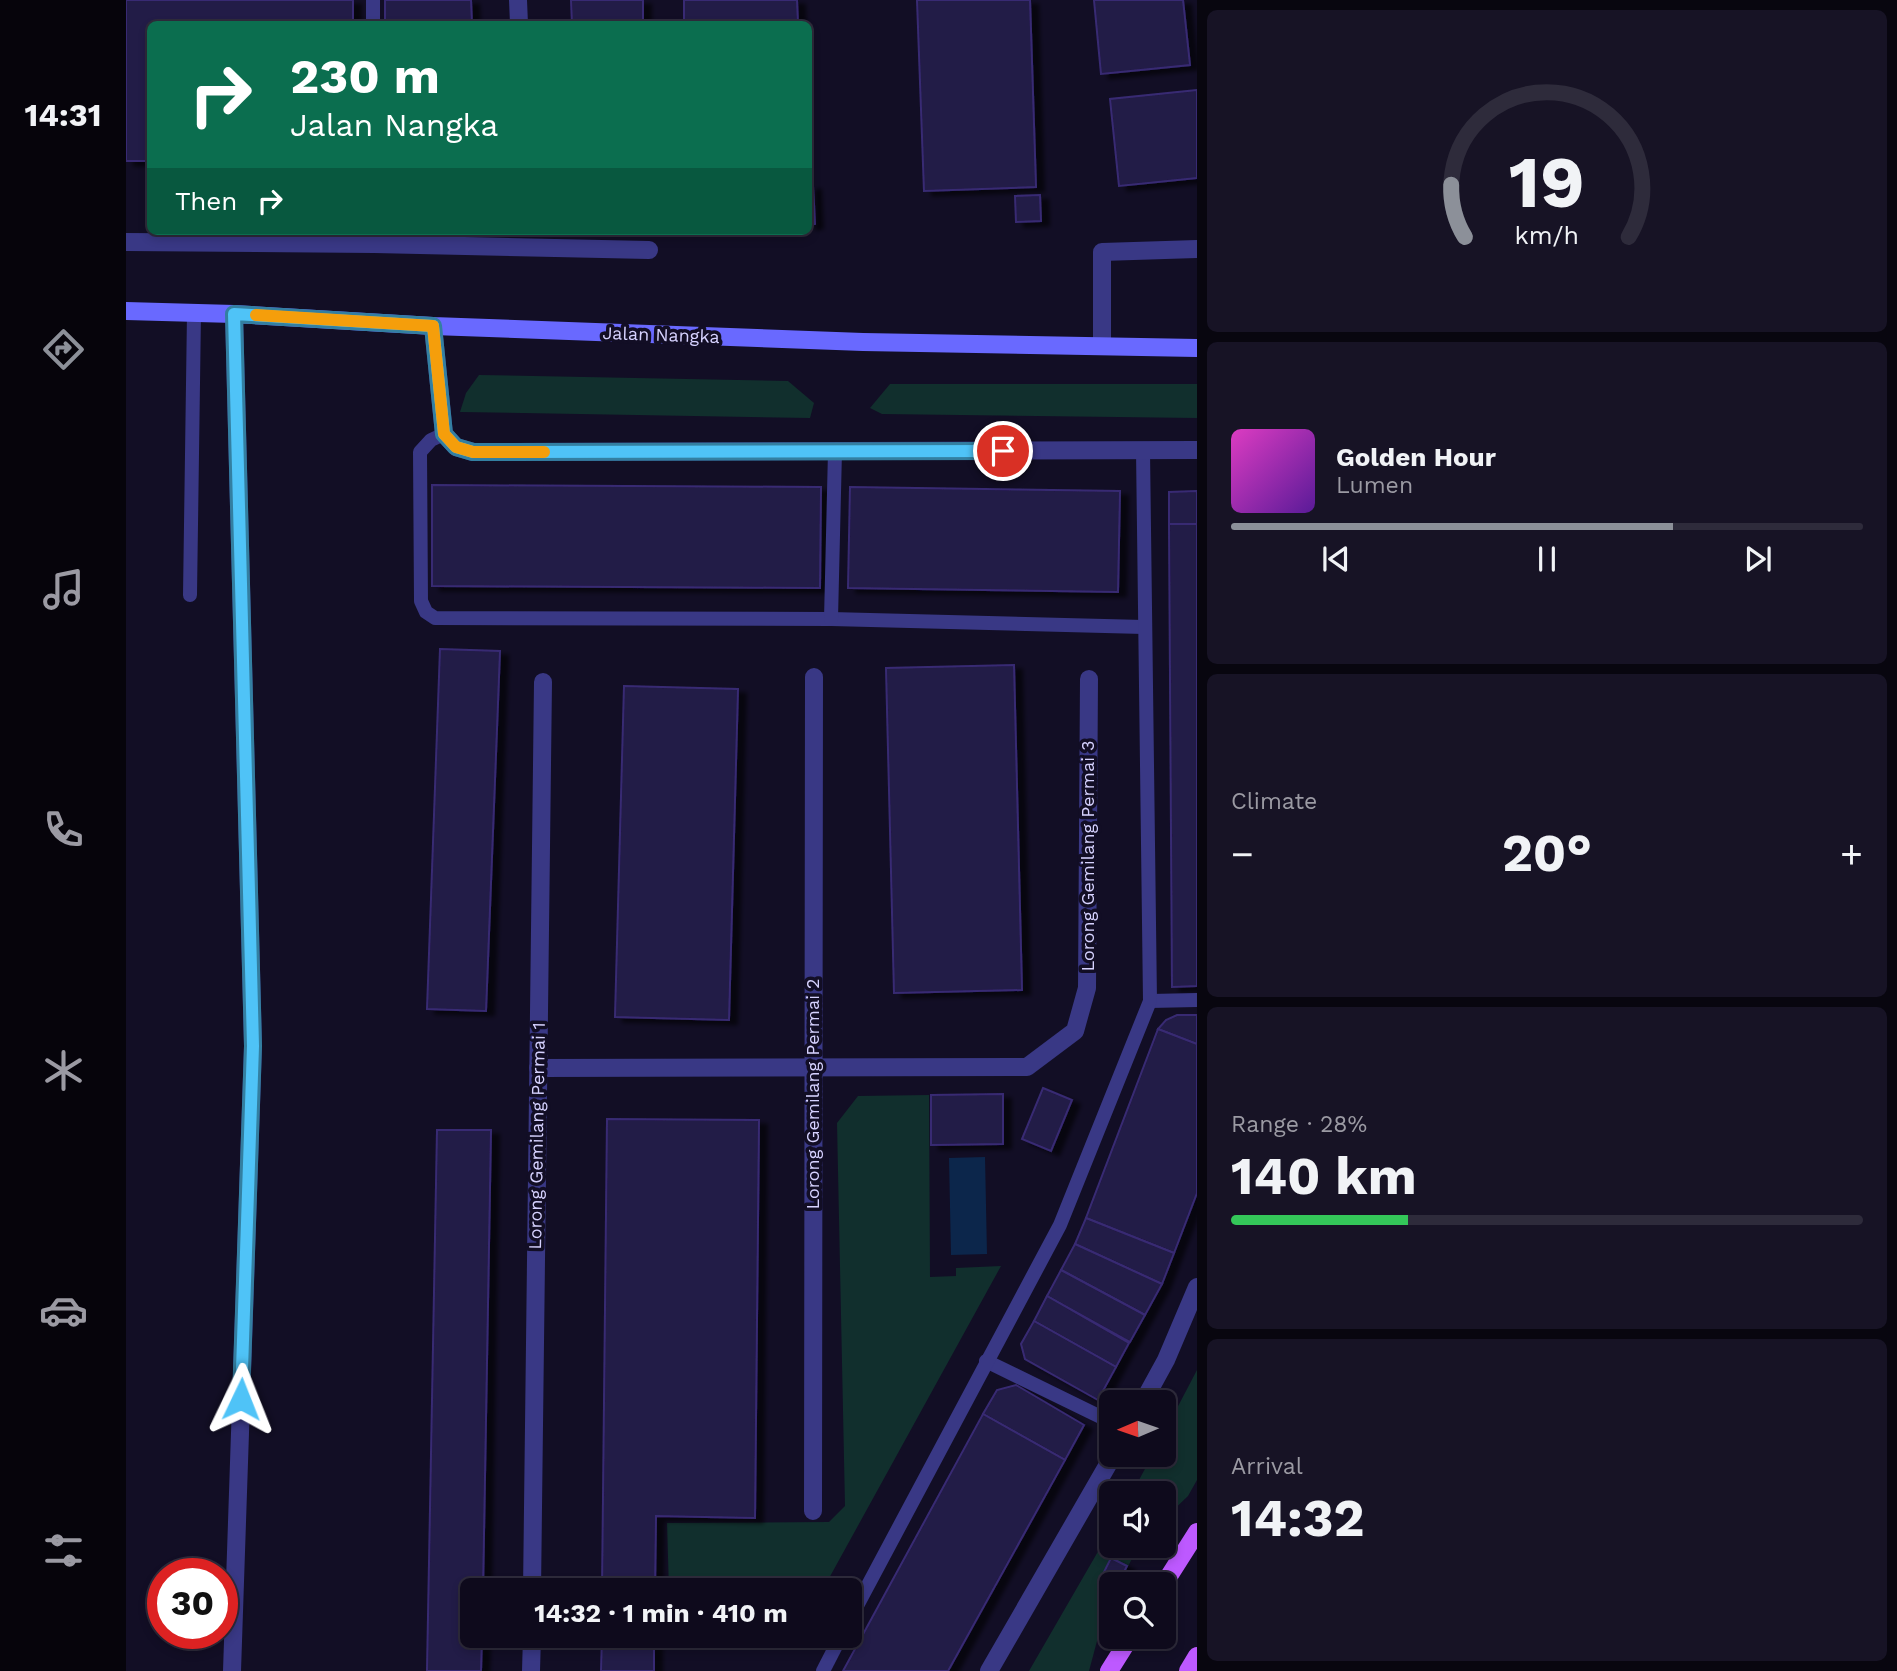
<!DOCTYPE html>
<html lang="en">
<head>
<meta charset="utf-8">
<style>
  body { margin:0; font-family:"Work Sans",sans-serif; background:#171325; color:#f1f3f6; height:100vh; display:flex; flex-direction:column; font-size:26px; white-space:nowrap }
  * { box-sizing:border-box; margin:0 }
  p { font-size:23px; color:#9b9aa3 }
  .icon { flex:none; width:38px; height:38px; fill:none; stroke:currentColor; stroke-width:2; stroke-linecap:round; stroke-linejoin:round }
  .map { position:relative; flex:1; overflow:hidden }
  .panel { display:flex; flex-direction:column; gap:10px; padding:10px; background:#08060f; width:700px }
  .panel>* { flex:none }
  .top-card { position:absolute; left:21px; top:21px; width:665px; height:214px; border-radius:10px; box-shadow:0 4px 10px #0003,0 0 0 2px #2e2b3b; background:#0b6e4f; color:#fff; overflow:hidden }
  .needle { width:46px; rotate:268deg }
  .fabs { position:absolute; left:973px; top:1390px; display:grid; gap:14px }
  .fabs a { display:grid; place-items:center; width:77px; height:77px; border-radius:10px; background:#0e0a1c; box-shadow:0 4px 10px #0003,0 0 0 2px #2e2b3b; font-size:35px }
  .speed { position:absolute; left:21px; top:1558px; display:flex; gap:14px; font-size:35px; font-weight:700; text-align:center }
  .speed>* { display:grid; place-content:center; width:91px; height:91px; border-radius:50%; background:#0e0a1c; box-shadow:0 4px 10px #0003,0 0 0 2px #2e2b3b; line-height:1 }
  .speed .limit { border:10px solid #d22; background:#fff; color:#111 }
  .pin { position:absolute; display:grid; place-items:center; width:60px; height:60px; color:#fff; margin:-30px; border:4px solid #fff; border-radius:50%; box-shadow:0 2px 7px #0007 }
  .me { position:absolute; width:77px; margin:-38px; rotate:2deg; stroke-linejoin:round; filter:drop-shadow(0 0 5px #0008) }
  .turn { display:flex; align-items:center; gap:24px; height:147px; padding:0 28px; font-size:32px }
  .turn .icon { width:91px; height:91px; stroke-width:2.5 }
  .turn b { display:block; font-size:49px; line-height:60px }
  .then { display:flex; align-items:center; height:66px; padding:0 28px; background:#0003; gap:14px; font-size:26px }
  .big { font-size:52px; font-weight:700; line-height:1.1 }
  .panel .tile { flex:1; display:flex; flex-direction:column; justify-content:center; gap:10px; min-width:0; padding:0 24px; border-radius:10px; background:#171325 }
  .panel .dial { align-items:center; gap:0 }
  .dial svg { height:182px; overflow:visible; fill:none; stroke:#2e2b3b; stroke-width:7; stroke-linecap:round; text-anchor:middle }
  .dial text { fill:#f1f3f6; stroke:none }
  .song { display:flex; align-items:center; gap:21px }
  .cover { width:84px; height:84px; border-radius:10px; background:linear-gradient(135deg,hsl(310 70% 55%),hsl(270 70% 35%)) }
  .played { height:7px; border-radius:4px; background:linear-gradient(90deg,#8c9099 70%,#2e2b3b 70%) }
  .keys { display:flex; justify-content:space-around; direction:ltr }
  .heat { display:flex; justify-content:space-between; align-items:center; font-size:38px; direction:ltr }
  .charge { height:10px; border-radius:5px; background:linear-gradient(90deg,#34c759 28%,#2e2b3b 0) }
  .trip { position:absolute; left:334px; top:1578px; width:402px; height:70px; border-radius:10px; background:#0e0a1c; box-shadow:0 4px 10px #0003,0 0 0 2px #2e2b3b; font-weight:700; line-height:70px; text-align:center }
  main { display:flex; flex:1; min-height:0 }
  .dock { display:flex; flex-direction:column; width:126px; justify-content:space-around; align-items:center; background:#06040b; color:#9b9aa3 }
  .dock .icon { width:49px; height:49px }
  .dock .current { color:#8c9099 }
  .dock b { font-size:32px; color:#f1f3f6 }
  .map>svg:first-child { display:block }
</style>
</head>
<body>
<main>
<nav class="dock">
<b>14:31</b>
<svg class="icon current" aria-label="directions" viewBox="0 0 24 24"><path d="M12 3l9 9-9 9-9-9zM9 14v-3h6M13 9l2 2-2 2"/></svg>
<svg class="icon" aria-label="music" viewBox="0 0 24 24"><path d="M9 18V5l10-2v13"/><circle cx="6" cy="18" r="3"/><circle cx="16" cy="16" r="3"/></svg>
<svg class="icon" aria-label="phone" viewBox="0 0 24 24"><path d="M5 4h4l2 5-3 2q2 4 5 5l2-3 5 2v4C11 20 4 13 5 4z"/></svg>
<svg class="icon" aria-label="climate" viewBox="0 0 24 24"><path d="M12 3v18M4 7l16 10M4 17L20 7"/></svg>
<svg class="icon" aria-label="car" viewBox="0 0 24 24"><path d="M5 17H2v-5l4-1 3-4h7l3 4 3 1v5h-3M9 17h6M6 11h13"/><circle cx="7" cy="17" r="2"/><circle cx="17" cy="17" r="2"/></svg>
<svg class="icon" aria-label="filters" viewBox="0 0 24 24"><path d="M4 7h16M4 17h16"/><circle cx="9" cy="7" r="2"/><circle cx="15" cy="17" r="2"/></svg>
</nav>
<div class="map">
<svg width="1071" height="1671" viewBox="0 0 1071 1671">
  <defs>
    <filter id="shadow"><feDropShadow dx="8" dy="4.5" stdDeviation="2" flood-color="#0009"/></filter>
  </defs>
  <rect width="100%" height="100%" fill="#120e25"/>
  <g fill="#112f2d">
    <polygon points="353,375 662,381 688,403 684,418 334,412 340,393"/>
    <polygon points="764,384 1071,384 1071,418 756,414 744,408"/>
    <polygon points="803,1095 804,1277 830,1276 830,1268 875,1266 696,1591 543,1591 541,1523 703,1522 719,1506 711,1123 732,1096"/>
    <polygon points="1071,1370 1071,1480 1062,1496 1038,1519 1038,1493 1006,1493 1027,1454 1038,1454 1038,1433"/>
    <polygon points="985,1529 985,1545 1013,1545 993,1584 985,1584 985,1598 979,1611 963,1671 903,1671"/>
  </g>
  <polygon fill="#0c264b" points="859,1157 861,1254 825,1255 823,1158"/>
  <g fill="#221a46" stroke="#382b73" stroke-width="2" filter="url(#shadow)">
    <polygon points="0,0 227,0 227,24 24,24 24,161 0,161"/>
    <polygon points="259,0 345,0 346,24 259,24"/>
    <polygon points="445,0 517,0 517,24 446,24"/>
    <polygon points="558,0 671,0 672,24 558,24"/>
    <polygon points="791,0 904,0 910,187 798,191"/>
    <polygon points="968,0 1057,0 1064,65 975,74"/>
    <polygon points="1071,90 1071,178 993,186 984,99"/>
    <polygon points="687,185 689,224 682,225 682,186"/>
    <polygon points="914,195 915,221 890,222 889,196"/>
    <polygon points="306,485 695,487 694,588 306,586"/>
    <polygon points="724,487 994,491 992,592 722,588"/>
    <polygon points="1071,491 1071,524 1043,524 1043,492"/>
    <polygon points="1043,524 1071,524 1071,986 1046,987"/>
    <polygon points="314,649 374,651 360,1011 301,1009"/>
    <polygon points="888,665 896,990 768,993 760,668"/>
    <polygon points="498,686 612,689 603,1020 489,1017"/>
    <polygon points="1051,1015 1071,1015 1071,1044 1032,1029 1040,1020"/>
    <polygon points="1032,1029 1071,1044 1071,1193 1048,1253 960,1218"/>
    <polygon points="917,1088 946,1100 925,1151 896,1139"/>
    <polygon points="877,1094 877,1144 805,1145 805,1095"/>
    <polygon points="481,1119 633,1120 629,1518 530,1516 529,1591 476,1591"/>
    <polygon points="311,1130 365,1130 357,1591 346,1591 346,1636 356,1636 355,1671 301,1671"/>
    <polygon points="960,1218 1048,1253 1036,1284 949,1244"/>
    <polygon points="949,1244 1036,1284 1019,1315 935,1270"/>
    <polygon points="935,1270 1019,1315 1004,1342 921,1296"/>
    <polygon points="921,1296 1003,1343 990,1367 908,1321"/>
    <polygon points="908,1321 990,1367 972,1400 899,1359 895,1344"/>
    <polygon points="890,1385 958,1425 939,1460 857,1414 871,1390"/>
    <polygon points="857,1414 939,1460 822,1671 717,1671"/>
    <polygon points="985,1558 1001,1566 992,1584 985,1584 985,1588 973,1582"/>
    <polygon points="476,1636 528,1636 528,1671 475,1671"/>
  </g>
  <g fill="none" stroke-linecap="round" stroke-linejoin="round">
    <g stroke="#393885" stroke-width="14">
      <polyline points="247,0 247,24"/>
      <polyline points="318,434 305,440 294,452 295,601 300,612 309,618 705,619 1018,627"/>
      <polyline points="64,595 68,313"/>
      <polyline points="705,619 709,451"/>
      <polyline points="1024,1001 1071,1000"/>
      <polyline points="860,1361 985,1422"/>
      <polyline points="724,1619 934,1225 1024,1001 1017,450"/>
      <polyline points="697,1671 715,1636"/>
    </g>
    <g stroke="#393885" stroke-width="18">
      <polyline points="392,0 393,24"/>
      <polyline points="0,242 248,244 523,250"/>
      <polyline points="307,326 318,434 330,447 347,452 1071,450"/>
      <polyline points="976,346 976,252 1071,249"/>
      <polyline points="412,1068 901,1067 949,1031 961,988 963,679"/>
      <polyline points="1017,1402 1040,1360 1071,1287"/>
      <polyline points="687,1511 688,677"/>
      <polyline points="406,1591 417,682"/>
      <polyline points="106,1671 127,1046 108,314"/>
      <polyline points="405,1671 406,1636"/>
      <polyline points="863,1671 988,1454"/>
    </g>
    <polyline stroke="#6969ff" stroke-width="18" points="0,311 108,314 307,326 737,342 1071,348"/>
    <g stroke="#bd59ff" stroke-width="18">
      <polyline points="1038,1584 1071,1532"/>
      <polyline points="983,1671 1005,1636"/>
      <polyline points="1062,1671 1071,1656"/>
    </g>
  </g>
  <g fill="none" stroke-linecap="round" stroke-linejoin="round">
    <defs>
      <polyline id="route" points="115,1399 127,1046 108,314 307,326 318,434 330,447 347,452 877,451"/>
    </defs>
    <use href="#route" stroke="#337fa1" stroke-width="18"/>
    <use href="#route" stroke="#4fc3f7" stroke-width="12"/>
    <polyline stroke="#f59e0b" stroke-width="12" points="130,315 307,326 318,434 330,447 347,452 418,452"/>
  </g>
  <g text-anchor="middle" stroke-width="7" stroke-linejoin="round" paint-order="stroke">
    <g font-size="18" fill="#d6d2ff" stroke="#120e25">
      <text transform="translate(535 335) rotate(2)" y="6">Jalan Nangka</text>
      <text transform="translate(962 856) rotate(-90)" y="6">Lorong Gemilang Permai 3</text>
      <text transform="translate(687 1094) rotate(-90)" y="6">Lorong Gemilang Permai 2</text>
      <text transform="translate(411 1136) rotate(-89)" y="6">Lorong Gemilang Permai 1</text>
    </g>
  </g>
</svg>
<div class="fabs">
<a><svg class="needle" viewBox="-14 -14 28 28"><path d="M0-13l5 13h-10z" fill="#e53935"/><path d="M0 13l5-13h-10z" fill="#9b9aa3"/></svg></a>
<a><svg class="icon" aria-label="sound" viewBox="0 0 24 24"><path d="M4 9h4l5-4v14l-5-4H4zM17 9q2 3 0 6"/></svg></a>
<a><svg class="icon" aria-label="search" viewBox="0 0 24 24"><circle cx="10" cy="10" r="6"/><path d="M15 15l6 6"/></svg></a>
</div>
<div class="speed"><div class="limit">30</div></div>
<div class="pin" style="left:877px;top:451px;background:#d93025"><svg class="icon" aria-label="arrive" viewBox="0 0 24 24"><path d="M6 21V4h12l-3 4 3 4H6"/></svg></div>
<svg class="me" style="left:115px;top:1399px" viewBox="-20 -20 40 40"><path d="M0-17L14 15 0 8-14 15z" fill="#4fc3f7" stroke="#fff" stroke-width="4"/></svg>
<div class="trip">14:32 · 1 min · 410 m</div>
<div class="top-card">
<div class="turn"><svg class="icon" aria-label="right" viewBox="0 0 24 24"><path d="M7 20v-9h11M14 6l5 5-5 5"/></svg><div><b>230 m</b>Jalan Nangka</div></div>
<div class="then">Then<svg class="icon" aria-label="right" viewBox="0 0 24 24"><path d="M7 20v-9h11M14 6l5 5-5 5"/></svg></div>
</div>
</div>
<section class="panel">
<div class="tile dial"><svg viewBox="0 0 100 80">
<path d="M14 69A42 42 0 1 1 86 69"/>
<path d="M14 69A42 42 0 0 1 8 46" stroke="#8c9099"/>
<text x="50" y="56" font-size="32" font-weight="700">19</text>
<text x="50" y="72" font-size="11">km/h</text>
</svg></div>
<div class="tile">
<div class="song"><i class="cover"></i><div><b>Golden Hour</b><p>Lumen</p></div></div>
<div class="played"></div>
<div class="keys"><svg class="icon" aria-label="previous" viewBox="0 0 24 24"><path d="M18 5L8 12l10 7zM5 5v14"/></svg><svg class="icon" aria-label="pause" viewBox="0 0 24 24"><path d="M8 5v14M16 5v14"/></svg><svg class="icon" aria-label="next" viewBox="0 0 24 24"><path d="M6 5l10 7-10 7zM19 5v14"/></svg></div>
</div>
<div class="tile"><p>Climate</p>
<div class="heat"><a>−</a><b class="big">20°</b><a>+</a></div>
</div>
<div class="tile"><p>Range · 28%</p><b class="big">140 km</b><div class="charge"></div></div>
<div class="tile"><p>Arrival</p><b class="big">14:32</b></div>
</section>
</main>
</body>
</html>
